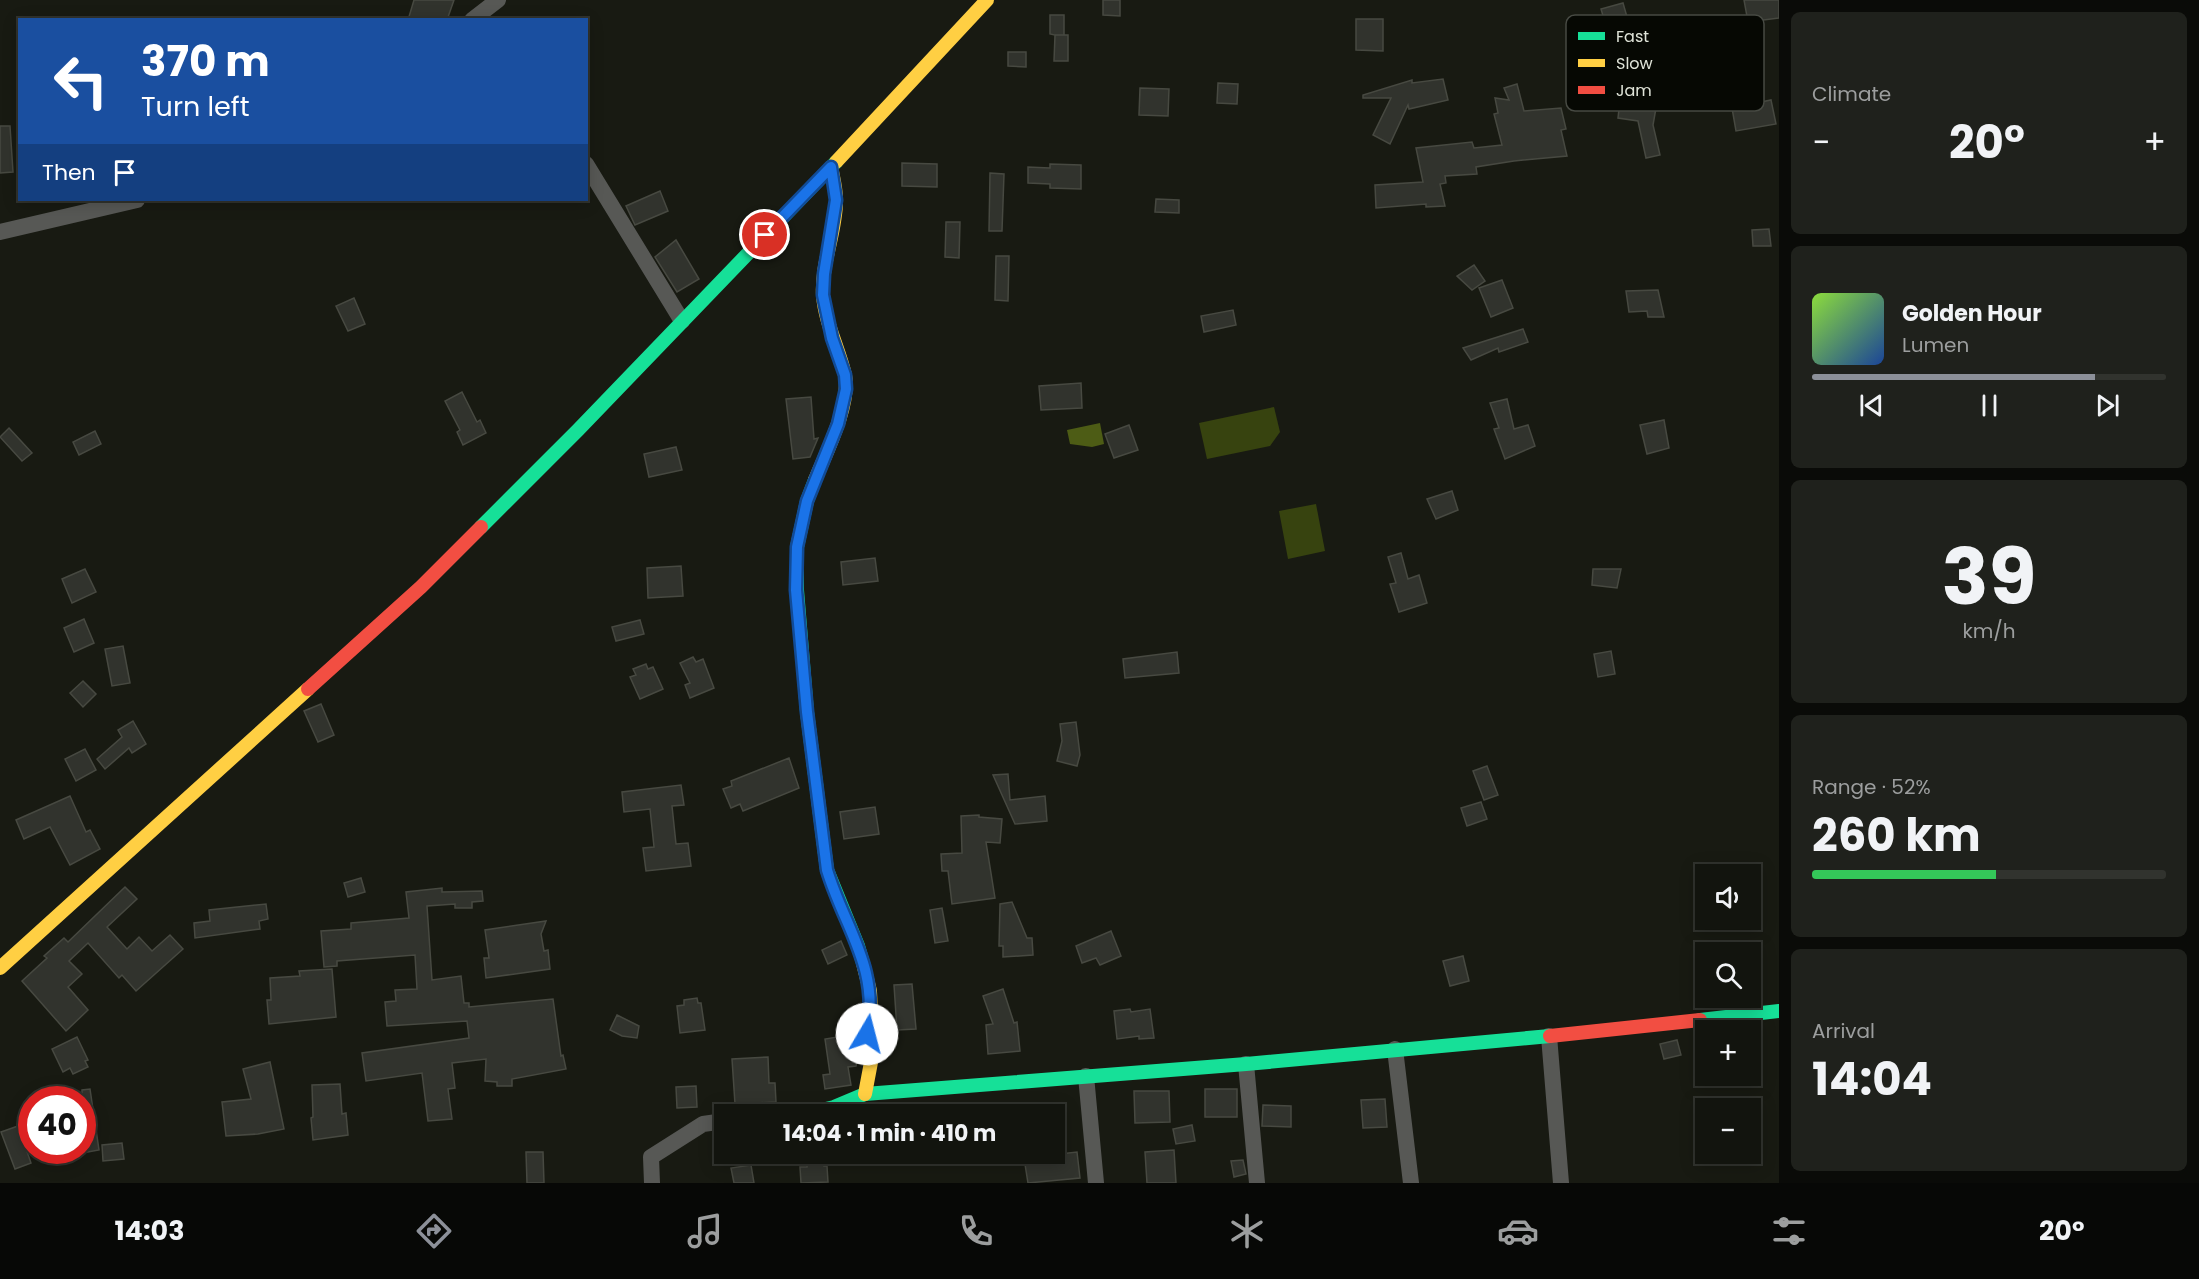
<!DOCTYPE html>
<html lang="en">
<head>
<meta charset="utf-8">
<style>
  body { margin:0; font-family:Poppins,sans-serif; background:#1f211c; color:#f1f3f6; height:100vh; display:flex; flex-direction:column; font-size:22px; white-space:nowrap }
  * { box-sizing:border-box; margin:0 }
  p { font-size:20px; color:#9c9e9e }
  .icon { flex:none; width:33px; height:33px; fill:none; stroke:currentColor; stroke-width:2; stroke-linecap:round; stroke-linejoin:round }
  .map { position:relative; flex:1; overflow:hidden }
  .details { display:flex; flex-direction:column; gap:12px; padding:12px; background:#0a0b08; width:420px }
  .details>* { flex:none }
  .banner { position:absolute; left:18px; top:18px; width:570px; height:183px; border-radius:0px; box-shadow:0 3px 15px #0003,0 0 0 2px #31332e; background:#1a4fa0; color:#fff; overflow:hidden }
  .buttons { position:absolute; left:1695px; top:864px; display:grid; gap:12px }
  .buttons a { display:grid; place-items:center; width:66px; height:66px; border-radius:0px; background:#12140e; box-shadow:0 3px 15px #0003,0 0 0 2px #31332e; font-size:30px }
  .speed { position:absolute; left:18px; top:1086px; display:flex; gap:12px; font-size:30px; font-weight:700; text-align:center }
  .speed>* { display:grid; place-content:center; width:78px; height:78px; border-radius:50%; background:#12140e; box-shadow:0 3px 15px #0003,0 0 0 2px #31332e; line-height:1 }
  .speed .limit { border:9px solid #d22; background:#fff; color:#111 }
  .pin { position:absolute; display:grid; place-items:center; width:51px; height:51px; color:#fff; margin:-26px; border:3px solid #fff; border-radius:50%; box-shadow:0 2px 6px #0007 }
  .me { position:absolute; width:66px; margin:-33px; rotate:8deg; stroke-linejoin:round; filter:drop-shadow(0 0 4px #0008) }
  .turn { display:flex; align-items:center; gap:21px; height:126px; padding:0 24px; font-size:27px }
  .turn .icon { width:78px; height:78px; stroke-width:2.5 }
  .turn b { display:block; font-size:42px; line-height:51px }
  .then { display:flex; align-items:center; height:57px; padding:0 24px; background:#0003; gap:12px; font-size:22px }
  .big { font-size:45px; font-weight:700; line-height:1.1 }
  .details .tile { flex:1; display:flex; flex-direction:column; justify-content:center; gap:9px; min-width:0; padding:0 21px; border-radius:9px; background:#1f211c }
  .details .dial { align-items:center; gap:0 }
  .dial b { font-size:78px; line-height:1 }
  .song { display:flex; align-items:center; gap:18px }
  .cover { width:72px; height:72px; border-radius:9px; background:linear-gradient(135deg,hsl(90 70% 55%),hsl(220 70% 35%)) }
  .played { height:6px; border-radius:3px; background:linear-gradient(90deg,#8c9099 80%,#31332e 80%) }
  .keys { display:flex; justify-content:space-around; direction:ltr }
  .heat { display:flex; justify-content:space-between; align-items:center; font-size:33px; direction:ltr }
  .charge { height:9px; border-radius:4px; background:linear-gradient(90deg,#34c759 52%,#31332e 0) }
  .trip { position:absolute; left:714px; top:1104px; width:351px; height:60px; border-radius:0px; background:#12140e; box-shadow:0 3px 15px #0003,0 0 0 2px #31332e; font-weight:700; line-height:60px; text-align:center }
  .tab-bar { display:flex; height:96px; justify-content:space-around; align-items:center; background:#070806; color:#9c9e9e }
  .tab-bar .icon { width:42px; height:42px }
  .tab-bar .active { color:#8c9099 }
  .tab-bar b { font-size:27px; color:#f1f3f6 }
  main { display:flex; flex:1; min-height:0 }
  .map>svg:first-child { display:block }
</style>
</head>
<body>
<main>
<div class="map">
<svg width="1779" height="1183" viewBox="0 0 1779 1183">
  <rect width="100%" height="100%" fill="#181a12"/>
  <g fill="#37430f">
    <polygon points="1274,407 1280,432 1270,446 1207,459 1199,423"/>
    <polygon points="1316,504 1325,551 1288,559 1279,511"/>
  </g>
  <polygon fill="#4d5c15" points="1100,423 1104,444 1092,447 1070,444 1067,430"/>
  <g fill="#31332d" stroke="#474941" stroke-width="1.5">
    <polygon points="414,0 454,0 447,20 408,20"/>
    <polygon points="1103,0 1120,0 1120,16 1103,15"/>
    <polygon points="1744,0 1779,0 1779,18 1748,22"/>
    <polygon points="1623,3 1631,31 1636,30 1639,41 1690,32 1698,75 1701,74 1707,95 1687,100 1677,66 1643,72 1656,108 1653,125 1660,155 1646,158 1638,121 1618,118 1619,109 1607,73 1623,68 1615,30 1608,32 1601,9"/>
    <polygon points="1050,15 1064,15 1064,35 1055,35 1068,35 1068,61 1054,61 1055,35 1050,34"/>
    <polygon points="1356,19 1383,19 1383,51 1356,50"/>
    <polygon points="1008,52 1026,52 1026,67 1008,66"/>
    <polygon points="1443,79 1448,100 1409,109 1408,105 1390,144 1373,135 1391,98 1363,98 1363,95 1412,80 1412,83"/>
    <polygon points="1218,83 1238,84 1237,104 1217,103"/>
    <polygon points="1517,84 1524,111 1561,108 1566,129 1561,130 1567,156 1514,161 1476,167 1477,174 1445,176 1446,183 1440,184 1445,206 1426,207 1426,204 1376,208 1375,185 1423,182 1416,148 1472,142 1474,148 1502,145 1494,114 1498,113 1495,98 1509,100 1504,88"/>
    <polygon points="1140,88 1169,89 1168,116 1139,115"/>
    <polygon points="1771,100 1776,124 1736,131 1732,108"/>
    <polygon points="0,126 10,126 13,172 0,173"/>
    <polygon points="902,163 937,164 937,187 902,186"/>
    <polygon points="1050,164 1081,165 1081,189 1050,188 1050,184 1028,183 1028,167 1050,168"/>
    <polygon points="990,173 1004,174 1002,231 989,231"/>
    <polygon points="660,191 668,211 635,225 626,206"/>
    <polygon points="1156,199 1179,200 1179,213 1155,212"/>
    <polygon points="946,222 960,222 959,258 945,257"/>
    <polygon points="1769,229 1771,246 1753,246 1752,230"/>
    <polygon points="676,240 699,279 677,292 655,257"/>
    <polygon points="996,256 1009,256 1008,301 995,300"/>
    <polygon points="1474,265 1485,281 1472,290 1457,276"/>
    <polygon points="1502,280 1513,308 1491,317 1479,288"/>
    <polygon points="1658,290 1664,317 1648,317 1647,311 1629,312 1626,291"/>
    <polygon points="354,298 365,324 348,331 336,306"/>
    <polygon points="1233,310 1236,325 1204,332 1201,316"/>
    <polygon points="1523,329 1528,342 1499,352 1498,348 1471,360 1463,348"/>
    <polygon points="1081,383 1082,408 1041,410 1039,386"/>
    <polygon points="462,392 477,422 480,420 486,433 463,445 457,432 460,430 445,401"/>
    <polygon points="811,397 814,439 818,438 810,457 793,459 786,399"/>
    <polygon points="1507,399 1514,429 1528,425 1535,446 1505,459 1494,429 1499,428 1490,403"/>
    <polygon points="1664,420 1669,448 1647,454 1640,425"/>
    <polygon points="1129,425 1138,450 1114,458 1105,434"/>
    <polygon points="9,428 32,453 22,461 0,437"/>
    <polygon points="95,431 101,444 79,455 73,442"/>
    <polygon points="676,447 682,470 649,477 644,454"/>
    <polygon points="1452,491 1458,510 1436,519 1427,499"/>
    <polygon points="1401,553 1408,579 1419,575 1427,603 1399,612 1390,584 1396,583 1388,557"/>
    <polygon points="875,558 878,581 843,585 841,562"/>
    <polygon points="681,566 683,596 648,598 647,568"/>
    <polygon points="85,569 96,592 72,603 62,579"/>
    <polygon points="1593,569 1621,569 1617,588 1592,585"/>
    <polygon points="84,619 94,643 74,652 64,628"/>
    <polygon points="640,620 644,634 616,641 612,627"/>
    <polygon points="123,646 130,683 112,686 105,649"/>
    <polygon points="1611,651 1615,674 1598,677 1594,654"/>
    <polygon points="1177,652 1179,673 1125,678 1123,659"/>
    <polygon points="693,657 696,662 703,659 714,688 690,698 685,685 690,683 680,663"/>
    <polygon points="646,664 648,669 653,667 663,689 640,699 630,677 636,675 633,669"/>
    <polygon points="83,681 96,694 83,707 70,693"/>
    <polygon points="321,704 334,735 318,742 304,711"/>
    <polygon points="133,721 146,744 132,753 129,748 105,769 97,759 122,737 118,730"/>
    <polygon points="1076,722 1080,755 1077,766 1057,761 1062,741 1060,724"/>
    <polygon points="85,749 96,770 76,781 65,759"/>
    <polygon points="789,758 799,788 743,811 740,804 731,808 723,789 732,786 731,781"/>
    <polygon points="1487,766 1498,795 1484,800 1473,771"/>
    <polygon points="1008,774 1010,800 1045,796 1047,821 1015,824 993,775"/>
    <polygon points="681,785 684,805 672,806 676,844 688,843 691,866 646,871 643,848 654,847 650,809 624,812 622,792"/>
    <polygon points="70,796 86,832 90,830 100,849 70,865 50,827 24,839 16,820"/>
    <polygon points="1481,802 1487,819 1467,826 1461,808"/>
    <polygon points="875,807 879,834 844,839 840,812"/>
    <polygon points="979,815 979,817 1002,819 1000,843 986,842 995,898 952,904 948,871 942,871 941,854 962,853 961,816"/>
    <polygon points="361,878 365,892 348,897 344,883"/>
    <polygon points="125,887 137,899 107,927 127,949 139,937 152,951 170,935 183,949 136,991 122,975 119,978 88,943 69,961 82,974 68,987 88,1010 66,1031 22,981 47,958 44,956 64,938 68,942"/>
    <polygon points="442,888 442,892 482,891 483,901 472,902 472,908 455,908 455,904 427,906 432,980 461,976 464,1003 469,1003 469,1007 553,999 561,1056 563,1055 566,1069 512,1079 512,1086 497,1086 497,1082 485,1081 486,1059 452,1063 455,1088 448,1089 452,1119 428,1121 422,1073 366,1081 362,1053 469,1038 467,1021 387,1026 385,1002 396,1001 395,990 417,989 415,955 337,961 337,966 324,967 321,931 351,929 351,923 409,918 406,892"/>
    <polygon points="1012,902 1027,938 1032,938 1033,955 1003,957 1003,946 999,946 1000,904"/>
    <polygon points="266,904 268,919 259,921 260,929 195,938 194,923 210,921 209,910"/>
    <polygon points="942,908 948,941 935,943 930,910"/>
    <polygon points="546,921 541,934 544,951 548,950 550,969 486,978 484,958 489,958 485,930"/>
    <polygon points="1111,931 1121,956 1100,965 1096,958 1082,963 1076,946"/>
    <polygon points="841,941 847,955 828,964 822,950"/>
    <polygon points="1463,956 1469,981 1450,986 1443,961"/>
    <polygon points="332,969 336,1017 269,1024 267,1000 271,1000 270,978 300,976 299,971"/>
    <polygon points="912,984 916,1029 897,1030 894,985"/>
    <polygon points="1003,989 1014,1023 1017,1022 1020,1051 988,1054 986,1025 993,1024 983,996"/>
    <polygon points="697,998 698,1003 701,1003 705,1030 680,1033 677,1006 684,1005 684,1000"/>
    <polygon points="1130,1009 1131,1012 1150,1009 1154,1038 1139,1039 1139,1036 1117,1039 1114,1011"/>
    <polygon points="617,1015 639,1026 637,1038 622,1036 610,1030"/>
    <polygon points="77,1037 88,1060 85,1061 88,1067 73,1074 70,1068 63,1072 52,1049"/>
    <polygon points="837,1037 838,1044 855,1042 858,1057 856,1066 848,1067 851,1085 825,1089 823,1075 830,1074 825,1039"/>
    <polygon points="1677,1040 1681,1055 1664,1059 1660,1044"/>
    <polygon points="768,1057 769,1083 775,1083 776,1102 735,1104 732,1059"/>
    <polygon points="270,1062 284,1129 258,1134 226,1136 222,1102 251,1099 243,1069"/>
    <polygon points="340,1084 342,1114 346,1113 348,1135 313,1140 311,1118 313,1117 312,1085"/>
    <polygon points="696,1086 697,1107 677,1108 676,1087"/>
    <polygon points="90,1089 99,1150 82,1153 82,1090"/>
    <rect x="1205" y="1089" width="32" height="28"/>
    <polygon points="1134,1091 1169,1091 1170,1122 1135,1123"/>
    <polygon points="1385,1099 1387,1127 1363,1128 1361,1100"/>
    <polygon points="1263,1105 1291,1106 1291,1127 1262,1126"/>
    <polygon points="1192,1125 1195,1141 1176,1144 1173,1129"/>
    <polygon points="18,1126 31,1163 15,1169 1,1132"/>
    <polygon points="122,1143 124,1159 103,1161 102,1145"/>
    <polygon points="1174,1150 1176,1183 1147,1183 1145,1152"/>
    <polygon points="526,1152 543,1152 544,1183 527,1183"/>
    <polygon points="1077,1152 1080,1178 1028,1183 1024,1158"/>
    <polygon points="808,1154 825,1154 824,1166 827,1166 828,1182 801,1183 800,1167 807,1167"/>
    <polygon points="1243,1160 1246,1174 1234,1177 1231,1161"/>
    <polygon points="751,1165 754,1183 734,1183 731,1168"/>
  </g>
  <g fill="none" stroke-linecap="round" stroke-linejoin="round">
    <g stroke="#575855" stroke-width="16">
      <polyline points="472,20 498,0"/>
      <polyline points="586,164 682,321"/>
      <polyline points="0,232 137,200"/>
      <polyline points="1549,1036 1561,1183"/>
      <polyline points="1395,1049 1411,1183"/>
      <polyline points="1246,1064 1257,1183"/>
      <polyline points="1086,1076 1096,1183"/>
      <polyline points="652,1183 651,1157 703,1124 724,1121"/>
    </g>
    <g stroke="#16e098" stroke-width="14">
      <polyline points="815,480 807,501 797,547 797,590 807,712 827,870 858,946 863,963"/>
      <polyline points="481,527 578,430 836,162"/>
      <polyline points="1700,1020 1779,1011"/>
      <polyline points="806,1114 834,1107 865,1094 1246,1064 1550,1036"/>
    </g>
    <g stroke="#ffcf43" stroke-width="14">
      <polyline points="836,162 987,0"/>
      <path d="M815 480C826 453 851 404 845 375 839 348 825 323 823 295 821 263 837 229 836 199 836 188 833 177 831 167"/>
      <polyline points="863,963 870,991 871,1013 867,1034 872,1057 865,1094"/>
      <polyline points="0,968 308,689"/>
    </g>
    <g stroke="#f24e42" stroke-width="14">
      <polyline points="308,689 421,587 481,527"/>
      <polyline points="1550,1036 1700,1020"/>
    </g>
  </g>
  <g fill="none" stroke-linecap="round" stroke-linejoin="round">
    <defs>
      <path id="route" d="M765 235 831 167 836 200 824 274 823 295 832 338 845 375 846 389 838 424 807 501 797 547 796 590 807 712 827 870C845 929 880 968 867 1034"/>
    </defs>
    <use href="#route" stroke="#114b97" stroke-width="15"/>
    <use href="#route" stroke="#1a73e8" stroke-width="10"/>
  </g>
  <rect x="1566" y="15" width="198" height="96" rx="9" fill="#060803" stroke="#474a43" stroke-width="1.5"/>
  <rect x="1578" y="32" width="27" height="8" fill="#16e098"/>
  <rect x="1578" y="59" width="27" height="8" fill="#ffcf43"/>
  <rect x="1578" y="86" width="27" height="8" fill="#f24e42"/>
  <g font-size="16" fill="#e0e4d9">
    <text x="1616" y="42">Fast</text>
    <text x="1616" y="69">Slow</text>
    <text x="1616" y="96">Jam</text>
  </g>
</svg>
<div class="buttons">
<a><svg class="icon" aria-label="sound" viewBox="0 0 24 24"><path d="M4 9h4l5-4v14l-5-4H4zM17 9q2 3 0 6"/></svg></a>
<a><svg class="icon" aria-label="search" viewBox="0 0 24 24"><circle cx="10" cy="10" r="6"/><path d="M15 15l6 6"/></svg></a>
<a>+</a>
<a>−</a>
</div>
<div class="speed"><div class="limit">40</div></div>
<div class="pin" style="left:765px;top:235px;background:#d93025"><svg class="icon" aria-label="arrive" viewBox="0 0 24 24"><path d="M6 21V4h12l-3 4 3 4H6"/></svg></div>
<svg class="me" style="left:867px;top:1034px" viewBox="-20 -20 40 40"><circle r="19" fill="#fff"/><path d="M0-13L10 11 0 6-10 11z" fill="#1a73e8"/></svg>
<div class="trip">14:04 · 1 min · 410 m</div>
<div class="banner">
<div class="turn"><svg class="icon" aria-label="left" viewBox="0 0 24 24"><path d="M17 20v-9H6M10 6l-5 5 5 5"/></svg><div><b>370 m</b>Turn left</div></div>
<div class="then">Then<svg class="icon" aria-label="arrive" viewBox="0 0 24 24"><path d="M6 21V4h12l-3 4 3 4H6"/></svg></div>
</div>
</div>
<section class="details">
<div class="tile"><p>Climate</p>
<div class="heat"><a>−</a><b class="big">20°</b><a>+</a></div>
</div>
<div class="tile">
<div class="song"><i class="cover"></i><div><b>Golden Hour</b><p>Lumen</p></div></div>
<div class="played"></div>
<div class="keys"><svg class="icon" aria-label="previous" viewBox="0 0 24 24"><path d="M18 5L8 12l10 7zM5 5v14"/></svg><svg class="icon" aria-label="pause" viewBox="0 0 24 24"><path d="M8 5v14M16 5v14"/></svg><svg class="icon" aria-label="next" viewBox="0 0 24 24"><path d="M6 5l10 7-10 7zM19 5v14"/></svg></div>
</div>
<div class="tile dial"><b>39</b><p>km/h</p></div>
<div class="tile"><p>Range · 52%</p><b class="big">260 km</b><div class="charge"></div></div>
<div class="tile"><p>Arrival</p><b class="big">14:04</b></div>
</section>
</main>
<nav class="tab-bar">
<b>14:03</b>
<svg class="icon active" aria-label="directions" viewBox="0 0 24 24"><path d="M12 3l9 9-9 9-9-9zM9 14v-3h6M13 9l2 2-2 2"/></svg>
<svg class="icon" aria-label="music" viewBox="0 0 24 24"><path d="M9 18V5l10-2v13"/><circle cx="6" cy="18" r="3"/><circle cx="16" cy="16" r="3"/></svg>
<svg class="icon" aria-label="phone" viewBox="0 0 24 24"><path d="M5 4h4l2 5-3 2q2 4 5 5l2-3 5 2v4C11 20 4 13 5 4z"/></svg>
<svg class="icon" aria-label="climate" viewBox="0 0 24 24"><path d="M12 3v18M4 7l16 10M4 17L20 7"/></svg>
<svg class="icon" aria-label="car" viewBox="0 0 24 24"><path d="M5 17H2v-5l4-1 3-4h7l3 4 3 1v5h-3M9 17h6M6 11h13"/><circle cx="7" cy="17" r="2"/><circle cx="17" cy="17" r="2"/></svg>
<svg class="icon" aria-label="filters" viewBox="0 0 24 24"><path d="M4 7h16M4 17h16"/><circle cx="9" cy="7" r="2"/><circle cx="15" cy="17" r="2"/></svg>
<b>20°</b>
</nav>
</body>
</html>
